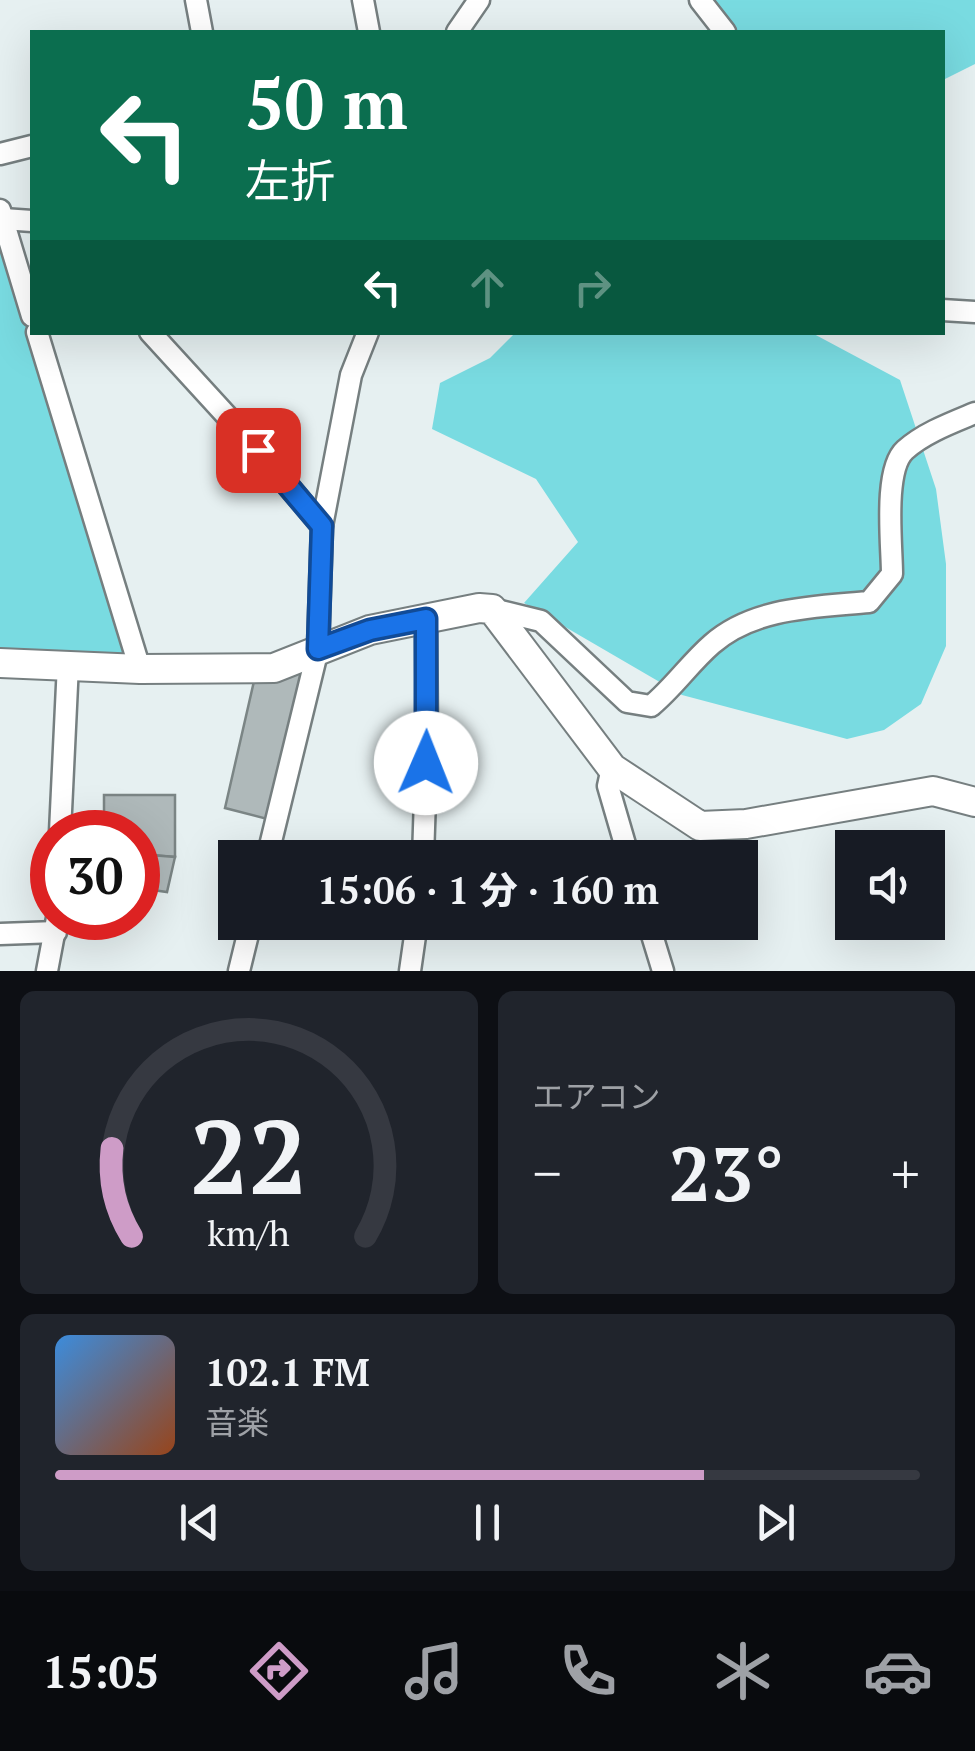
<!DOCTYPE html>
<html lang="ja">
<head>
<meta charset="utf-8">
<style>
  body { margin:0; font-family:"PT Serif","Noto Sans JP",serif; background:#20242c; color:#f1f3f6; height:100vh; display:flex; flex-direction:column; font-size:38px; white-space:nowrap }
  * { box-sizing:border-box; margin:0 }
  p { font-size:32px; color:#9ea1a6 }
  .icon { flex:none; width:55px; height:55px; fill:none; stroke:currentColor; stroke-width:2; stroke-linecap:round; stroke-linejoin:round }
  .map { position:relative; height:971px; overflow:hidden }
  .drawer { display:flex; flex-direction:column; gap:20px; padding:20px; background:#0d0f14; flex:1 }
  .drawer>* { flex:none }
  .top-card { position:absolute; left:30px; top:30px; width:915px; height:305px; border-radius:0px; box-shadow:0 10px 40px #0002; background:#0b6e4f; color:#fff; overflow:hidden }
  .tools { position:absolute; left:835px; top:830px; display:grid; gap:20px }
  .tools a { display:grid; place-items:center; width:110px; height:110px; border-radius:0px; background:#171b24; box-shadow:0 10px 40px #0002; font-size:50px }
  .speed { position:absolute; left:30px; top:810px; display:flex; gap:20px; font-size:50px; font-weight:700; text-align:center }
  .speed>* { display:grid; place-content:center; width:130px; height:130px; border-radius:50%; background:#171b24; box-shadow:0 10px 40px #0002; line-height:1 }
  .speed .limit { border:15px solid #d22; background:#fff; color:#111 }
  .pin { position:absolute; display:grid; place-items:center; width:85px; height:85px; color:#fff; margin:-42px; border-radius:20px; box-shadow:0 5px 15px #0006 }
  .me { position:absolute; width:110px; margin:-55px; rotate:1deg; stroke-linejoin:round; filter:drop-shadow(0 0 8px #0008) }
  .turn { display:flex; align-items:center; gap:35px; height:210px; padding:0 50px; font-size:45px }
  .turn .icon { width:130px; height:130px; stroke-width:2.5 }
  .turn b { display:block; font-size:70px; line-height:85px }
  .lanes { display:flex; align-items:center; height:95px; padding:0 50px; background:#0003; justify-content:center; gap:50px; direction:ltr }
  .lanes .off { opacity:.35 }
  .big { font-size:75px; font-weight:800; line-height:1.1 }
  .drawer .widget { flex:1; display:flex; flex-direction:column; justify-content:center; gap:15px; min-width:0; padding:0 35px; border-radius:15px; background:#20242c }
  .drawer .dial { align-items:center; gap:0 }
  .dial svg { height:260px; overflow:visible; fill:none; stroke:#363941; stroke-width:7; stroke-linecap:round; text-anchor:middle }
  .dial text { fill:#f1f3f6; stroke:none }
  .song { display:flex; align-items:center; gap:30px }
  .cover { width:120px; height:120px; border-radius:15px; background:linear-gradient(135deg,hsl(210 70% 55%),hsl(20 70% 35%)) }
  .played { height:10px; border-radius:5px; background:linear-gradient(90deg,#ce9cc7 75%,#363941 75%) }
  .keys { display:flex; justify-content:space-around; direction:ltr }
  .heat { display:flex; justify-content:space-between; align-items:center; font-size:55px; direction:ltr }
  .drawer .tiles { flex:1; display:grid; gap:20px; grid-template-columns:1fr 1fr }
  .widget:last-child { grid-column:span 2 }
  .trip { position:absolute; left:218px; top:840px; width:540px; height:100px; border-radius:0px; background:#171b24; box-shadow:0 10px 40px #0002; font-weight:800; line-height:100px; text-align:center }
  .dock { display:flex; height:160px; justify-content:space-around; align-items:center; background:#090b0e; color:#9ea1a6 }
  .dock .icon { width:70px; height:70px }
  .dock .on { color:#ce9cc7 }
  .dock b { font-size:45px; color:#f1f3f6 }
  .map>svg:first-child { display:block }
</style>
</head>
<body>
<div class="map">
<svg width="975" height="971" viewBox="0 0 975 971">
  <rect width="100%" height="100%" fill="#e6f0f1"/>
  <g fill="#79dbe1">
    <polygon points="688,0 975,0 975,64 943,80 942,32 729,32 726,14"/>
    <polygon points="0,209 140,669 0,666"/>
    <polygon points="515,333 812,333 900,380 936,489 946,564 946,646 921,704 884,730 847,739 682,695 524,603 578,542 536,479 432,429 440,383 490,358"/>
  </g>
  <g fill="#afb9ba" stroke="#7b8585" stroke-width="2.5">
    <polygon points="257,668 312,673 275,821 225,808"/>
    <polygon points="104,795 175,795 175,857 138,854 138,832 104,832"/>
    <polygon points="138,854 175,857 167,892 138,888"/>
  </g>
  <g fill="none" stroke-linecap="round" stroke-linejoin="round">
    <defs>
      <g id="street">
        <polyline points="196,0 202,32"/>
        <polyline points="363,0 369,32"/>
        <polyline points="700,0 725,32"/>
        <polyline points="457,32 479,0"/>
        <polyline points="0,154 32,146"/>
        <polyline points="0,210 32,316"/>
        <polyline points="3,219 32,221"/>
        <polyline points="942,310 975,312"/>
        <polyline points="37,332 140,669"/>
        <polyline points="150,332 258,450 322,526"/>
        <path d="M492 609 541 621 627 702 651 706C674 687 690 663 712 644 754 607 816 607 869 602L892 574C892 545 883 470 905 450 924 433 951 423 975 413"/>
        <polyline points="612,768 608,786 629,858"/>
        <polyline points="60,832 68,664"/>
        <polyline points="267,858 318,649 322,526 351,375 368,332"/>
        <polyline points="423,858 427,738 426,619"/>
        <polyline points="648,922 663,971"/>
        <polyline points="0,934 56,932"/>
        <polyline points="47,971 57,918"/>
        <polyline points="239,971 251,922"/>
        <polyline points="410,971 417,922"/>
      </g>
      <polyline id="secondary" points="0,663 140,669 274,668 370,630 479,608 492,609 612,768 700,826 746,824 933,791 975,802"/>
    </defs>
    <use href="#street" stroke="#767f80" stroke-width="25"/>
    <use href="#secondary" stroke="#767f80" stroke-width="32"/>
    <use href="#street" stroke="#fff" stroke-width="20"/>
    <use href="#secondary" stroke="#fff" stroke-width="28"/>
  </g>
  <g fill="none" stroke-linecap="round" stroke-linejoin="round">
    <defs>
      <polyline id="route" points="258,450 322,526 318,649 370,630 426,619 426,763"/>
    </defs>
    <use href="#route" stroke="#114b97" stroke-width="25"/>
    <use href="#route" stroke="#1a73e8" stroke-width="18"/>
  </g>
</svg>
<div class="tools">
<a><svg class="icon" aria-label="sound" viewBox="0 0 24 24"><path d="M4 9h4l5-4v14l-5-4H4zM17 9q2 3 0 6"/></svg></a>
</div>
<div class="speed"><div class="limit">30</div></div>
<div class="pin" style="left:258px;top:450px;background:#d93025"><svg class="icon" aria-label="arrive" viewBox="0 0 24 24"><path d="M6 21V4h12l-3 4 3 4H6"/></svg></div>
<svg class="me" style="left:426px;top:763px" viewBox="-20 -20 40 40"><circle r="19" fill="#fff"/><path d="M0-13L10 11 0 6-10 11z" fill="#1a73e8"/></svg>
<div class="trip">15:06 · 1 分 · 160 m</div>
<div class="top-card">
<div class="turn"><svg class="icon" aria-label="left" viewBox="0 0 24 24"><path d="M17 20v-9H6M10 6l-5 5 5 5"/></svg><div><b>50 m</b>左折</div></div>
<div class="lanes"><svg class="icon" aria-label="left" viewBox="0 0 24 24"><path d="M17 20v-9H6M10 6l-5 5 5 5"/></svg><svg class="icon off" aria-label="ahead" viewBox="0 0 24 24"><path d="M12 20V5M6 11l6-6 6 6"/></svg><svg class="icon off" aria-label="right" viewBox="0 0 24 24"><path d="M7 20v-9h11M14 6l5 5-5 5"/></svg></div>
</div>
</div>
<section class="drawer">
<div class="tiles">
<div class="widget dial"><svg viewBox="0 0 100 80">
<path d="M14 69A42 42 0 1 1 86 69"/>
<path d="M14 69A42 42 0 0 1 8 42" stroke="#ce9cc7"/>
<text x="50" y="56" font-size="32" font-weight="700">22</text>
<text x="50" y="72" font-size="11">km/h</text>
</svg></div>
<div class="widget"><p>エアコン</p>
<div class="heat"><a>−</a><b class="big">23°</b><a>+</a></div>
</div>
<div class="widget">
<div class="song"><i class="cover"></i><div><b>102.1 FM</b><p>音楽</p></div></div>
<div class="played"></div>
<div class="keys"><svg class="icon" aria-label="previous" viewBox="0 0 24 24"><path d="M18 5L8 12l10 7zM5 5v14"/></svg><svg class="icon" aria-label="pause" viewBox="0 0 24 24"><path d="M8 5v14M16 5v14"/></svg><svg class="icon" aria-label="next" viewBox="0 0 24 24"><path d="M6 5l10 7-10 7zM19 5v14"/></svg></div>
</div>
</div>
</section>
<nav class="dock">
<b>15:05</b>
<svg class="icon on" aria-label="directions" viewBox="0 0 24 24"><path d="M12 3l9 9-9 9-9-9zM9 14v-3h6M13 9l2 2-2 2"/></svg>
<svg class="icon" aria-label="music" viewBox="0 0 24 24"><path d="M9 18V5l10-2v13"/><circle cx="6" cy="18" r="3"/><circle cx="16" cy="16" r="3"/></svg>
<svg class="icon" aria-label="phone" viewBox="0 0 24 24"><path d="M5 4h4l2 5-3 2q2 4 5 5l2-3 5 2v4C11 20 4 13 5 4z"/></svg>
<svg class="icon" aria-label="climate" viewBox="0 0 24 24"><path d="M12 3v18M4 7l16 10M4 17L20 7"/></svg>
<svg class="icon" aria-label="car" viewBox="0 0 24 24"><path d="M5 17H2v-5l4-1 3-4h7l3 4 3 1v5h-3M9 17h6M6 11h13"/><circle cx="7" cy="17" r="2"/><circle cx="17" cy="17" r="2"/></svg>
</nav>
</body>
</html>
